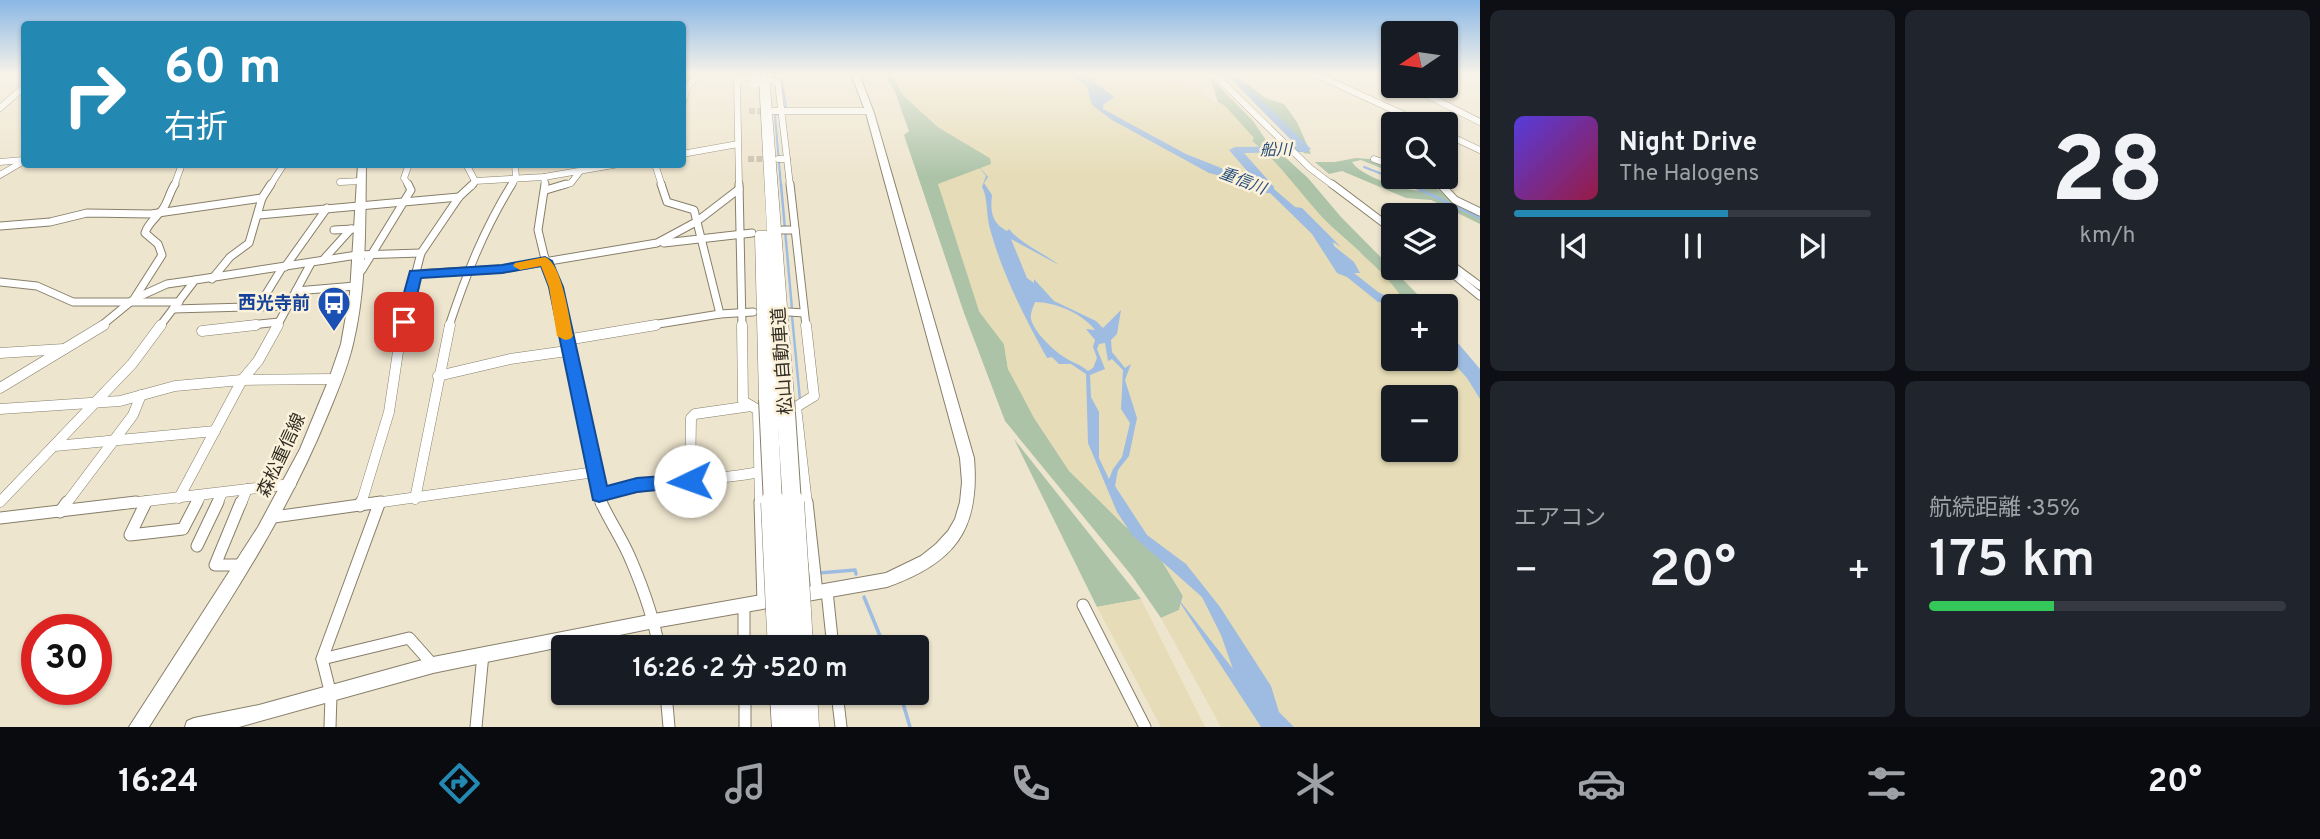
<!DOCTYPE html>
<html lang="ja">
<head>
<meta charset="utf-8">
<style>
  body { margin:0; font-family:Overpass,"Noto Sans JP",sans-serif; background:#20242c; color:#f1f3f6; height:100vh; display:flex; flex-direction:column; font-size:26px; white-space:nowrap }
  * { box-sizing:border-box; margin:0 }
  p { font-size:23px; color:#9ea1a6 }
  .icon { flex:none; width:38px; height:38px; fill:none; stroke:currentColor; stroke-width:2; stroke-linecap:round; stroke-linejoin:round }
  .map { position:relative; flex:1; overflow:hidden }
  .sheet { display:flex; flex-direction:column; gap:10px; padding:10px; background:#0d0f14; width:840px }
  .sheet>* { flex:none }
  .guide { position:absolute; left:21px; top:21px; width:665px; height:147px; border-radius:7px; box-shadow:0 2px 5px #0004; background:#2389b2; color:#fff; overflow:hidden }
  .needle { width:46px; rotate:257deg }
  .buttons { position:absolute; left:1381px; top:21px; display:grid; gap:14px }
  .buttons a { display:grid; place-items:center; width:77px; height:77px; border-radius:7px; background:#171b24; box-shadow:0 2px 5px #0004; font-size:35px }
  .speed { position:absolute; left:21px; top:614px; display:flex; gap:14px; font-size:35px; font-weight:700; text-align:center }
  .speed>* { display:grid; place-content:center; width:91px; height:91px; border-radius:50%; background:#171b24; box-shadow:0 2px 5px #0004; line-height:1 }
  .speed .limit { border:10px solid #d22; background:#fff; color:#111 }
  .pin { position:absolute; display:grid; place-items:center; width:60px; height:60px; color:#fff; margin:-30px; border-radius:14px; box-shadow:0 4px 10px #0006 }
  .me { position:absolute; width:77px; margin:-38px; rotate:267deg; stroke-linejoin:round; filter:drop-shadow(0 0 5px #0008) }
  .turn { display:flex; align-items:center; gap:24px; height:147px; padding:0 28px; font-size:32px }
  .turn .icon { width:91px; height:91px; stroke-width:2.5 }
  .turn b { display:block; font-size:49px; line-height:60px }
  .big { font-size:52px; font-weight:600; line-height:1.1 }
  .sheet .card { flex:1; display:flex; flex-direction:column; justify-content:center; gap:10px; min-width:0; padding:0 24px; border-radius:10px; background:#20242c }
  .sheet .dial { align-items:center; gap:0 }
  .dial b { font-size:91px; line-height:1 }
  .song { display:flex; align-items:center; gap:21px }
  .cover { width:84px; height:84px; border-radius:10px; background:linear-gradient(135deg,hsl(250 70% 55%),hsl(340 70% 35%)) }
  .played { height:7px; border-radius:4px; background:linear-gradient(90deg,#2389b2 60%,#363941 60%) }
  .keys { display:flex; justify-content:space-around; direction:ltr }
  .heat { display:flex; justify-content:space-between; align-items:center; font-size:38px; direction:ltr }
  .charge { height:10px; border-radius:5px; background:linear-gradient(90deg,#34c759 35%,#363941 0) }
  .sheet .tiles { flex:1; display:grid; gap:10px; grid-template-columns:repeat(2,1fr) }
  .trip { position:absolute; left:551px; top:635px; width:378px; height:70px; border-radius:7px; background:#171b24; box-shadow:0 2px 5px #0004; font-weight:600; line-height:70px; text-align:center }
  .tab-bar { display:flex; height:112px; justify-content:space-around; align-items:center; background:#090b0e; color:#9ea1a6 }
  .tab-bar .icon { width:49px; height:49px }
  .tab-bar .current { color:#2389b2 }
  .tab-bar b { font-size:32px; color:#f1f3f6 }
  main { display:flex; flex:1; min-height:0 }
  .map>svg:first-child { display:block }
</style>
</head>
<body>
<main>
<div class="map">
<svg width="1480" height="727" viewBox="0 0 1480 727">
  <rect width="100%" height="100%" fill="#eee5ce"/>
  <g fill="#acc3a8">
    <polygon points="884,74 891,74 904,96 938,127 990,158 992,164 979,311 1004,344 1008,369 1069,470 1125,526 1157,553 1183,596 1179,610 1161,618 1132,576 1005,421 964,313 904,135 909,131 895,92"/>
    <polygon points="1210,77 1253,121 1266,140 1308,178 1341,217 1429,306 1407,306 1359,251 1323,219 1252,141 1225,106 1218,102"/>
    <polygon points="1247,83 1265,98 1284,104 1297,122 1311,154 1303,153 1307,147 1243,84"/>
    <path d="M1356 158 1370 159 1393 168V173L1361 160 1352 162C1360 176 1407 192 1424 191L1405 177C1431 177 1431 186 1449 198 1459 205 1470 209 1480 214V224L1431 200 1406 198 1342 171 1329 174 1315 162H1335Z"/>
    <polygon points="1014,439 1141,599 1097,607"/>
  </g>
  <g fill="#e6dcb7" fill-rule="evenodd">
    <path d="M891 74H1167L1178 83 1201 90 1209 99 1225 106 1254 138 1252 141C1279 162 1299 192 1322 217 1349 246 1387 270 1407 306H1393V359H1446V353L1480 385V727H1221L1161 618 1179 610 1183 595 1157 553 1125 526 1069 471 1034 418 1008 369 1004 344 979 311 938 184 991 164 990 158 938 127 904 96ZM1393 397H1446V450H1393Z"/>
    <polygon points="1141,599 1205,727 1161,727 1097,607"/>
  </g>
  <g fill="#9ebce1" fill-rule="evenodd">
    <polygon points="1070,74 1084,74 1114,97 1103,105 1103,109 1186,154 1274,189 1295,207 1302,208 1341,247 1333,242 1334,246 1354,262 1360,273 1354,273 1378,292 1408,306 1378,302 1347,277 1337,273 1312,234 1270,193 1238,180 1209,173 1112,120 1092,105 1087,87"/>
    <path d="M976 163 988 177 984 183 992 195C990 212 992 223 1007 231L1009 229C1021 244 1042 252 1059 265L1011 239 1027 278 1034 283V279L1054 301 1096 321 1103 328 1121 310 1117 334 1111 340 1112 352 1125 368 1131 364 1125 380 1137 418 1129 456 1118 470 1115 486 1147 535 1186 564 1220 607 1271 686 1279 712 1294 727H1261L1173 592 1233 669 1221 635 1202 597 1132 535 1117 512 1088 443 1086 374 1071 364H1059L1052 357 1047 358C1025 319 1002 273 990 229 986 215 988 197 982 187L986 176ZM1035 302C1056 302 1083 314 1095 330L1086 329 1095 340 1093 347 1097 358 1093 368 1088 371C1080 364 1073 363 1064 357 1053 350 1034 332 1031 319 1030 313 1033 308 1035 302ZM1105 343 1108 361 1112 359 1123 370 1121 409 1130 423 1122 457 1113 469 1109 479 1099 458V412L1091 397 1090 375 1105 369 1097 349 1099 344Z"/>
    <polygon points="1446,329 1480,369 1480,399 1467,378 1446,355 1446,349 1457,358 1446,342"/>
  </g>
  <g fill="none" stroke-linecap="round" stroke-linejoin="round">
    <g stroke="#9ebce1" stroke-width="2">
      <polyline points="774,74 775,79 782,82 786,106 775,116 781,186"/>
      <polyline points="1364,167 1413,186"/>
    </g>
    <g stroke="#9ebce1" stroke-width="2.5">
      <polyline points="781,184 792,309"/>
      <polyline points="1408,184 1480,218"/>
      <polyline points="792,316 800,400"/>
    </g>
    <g stroke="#9ebce1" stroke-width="3.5">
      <polyline points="819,573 855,570 856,574"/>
      <polyline points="864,597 885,648"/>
      <polyline points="900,693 910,727"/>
    </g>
    <g fill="#9ebce1" fill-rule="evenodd">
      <polygon points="1226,74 1236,74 1311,149 1306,152 1244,153 1274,187 1274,193 1266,193 1229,150 1235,147 1297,146"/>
      <polygon points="1471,74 1480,74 1480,78 1473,76"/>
    </g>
    <g stroke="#c8c0ac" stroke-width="6" stroke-dasharray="6 2.5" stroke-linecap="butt">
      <polyline points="749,111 771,111"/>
      <polyline points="748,159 773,159"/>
    </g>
    <defs>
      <g id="street-far3">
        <polyline points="768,74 769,79 778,83 787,159"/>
        <polyline points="1214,74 1310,168 1334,186"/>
        <polyline points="1315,74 1424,124"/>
        <polyline points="1386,74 1393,78"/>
        <polyline points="1409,86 1480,122"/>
        <polyline points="682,105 688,86 699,74"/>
        <polyline points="0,108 24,87"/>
        <polyline points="773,111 869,111"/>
        <polyline points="1446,134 1480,150"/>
        <polyline points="682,154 738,144"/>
        <polyline points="778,159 787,159 790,186"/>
        <polyline points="1374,159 1393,166"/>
        <polyline points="0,162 23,160"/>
        <polyline points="466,164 475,181 472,186"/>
        <polyline points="655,164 662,186"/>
        <polyline points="0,175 24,161"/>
        <polyline points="544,177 545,186"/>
        <polyline points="1424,177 1442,186"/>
        <polyline points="475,181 544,177 619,164"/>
        <polyline points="340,182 362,181"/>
        <polyline points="174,186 182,164"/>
        <polyline points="270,186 284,164"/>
        <polyline points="409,186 404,178 409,164"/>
        <polyline points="511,186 516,178 515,164"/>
        <polyline points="560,186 571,183 581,170"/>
        <polyline points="739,186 737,81 755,74"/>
      </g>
      <g id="street-far2">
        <polyline points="545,184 538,230 544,255 556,287 564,326"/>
        <polyline points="661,184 667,202 694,210 720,314"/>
        <polyline points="739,184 742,326"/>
        <polyline points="790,184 806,326"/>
        <polyline points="1332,184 1393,230"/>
        <polyline points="1440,184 1455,200 1480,212"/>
        <polyline points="546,190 566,184"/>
        <polyline points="259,215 459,197"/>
        <polyline points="0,226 50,222 87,213 151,214 262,198"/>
        <polyline points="334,230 353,229"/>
        <polyline points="783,230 795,230"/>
        <polyline points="664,243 752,233"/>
        <polyline points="323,260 351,229"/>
        <polyline points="1446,261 1480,286"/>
        <polyline points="285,267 327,208"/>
        <polyline points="1446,268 1480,296"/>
        <polyline points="356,273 362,270 411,190 408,184"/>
        <polyline points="415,274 502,269 657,243 696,222 739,189"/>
        <polyline points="212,279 230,257 249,243 262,198 271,184"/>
        <polyline points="0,282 37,286 73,302 179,302"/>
        <polyline points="296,291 355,286"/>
        <polyline points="136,298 167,284 195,280"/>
        <polyline points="258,307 282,268"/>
        <polyline points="173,309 288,306"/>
        <polyline points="789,312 804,313"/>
        <path d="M101 326 134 299 162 255 158 244 145 233C148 223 156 218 162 210 168 203 169 193 175 184"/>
        <polyline points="160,326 195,280 357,255 421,253"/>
        <polyline points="241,326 279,322"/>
        <polyline points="277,326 311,263"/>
        <polyline points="402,326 421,253 459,197 473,184"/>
        <path d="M449 326C466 275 483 231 512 184"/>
        <polyline points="646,326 720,314 753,312"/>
      </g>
      <g id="street-far1">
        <polyline points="564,325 601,504"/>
        <polyline points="742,325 743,401 758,410 760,504"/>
        <polyline points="806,325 814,396 796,407 807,504"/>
        <polyline points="202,331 256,325"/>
        <polyline points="566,340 656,325"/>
        <polyline points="0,353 64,349"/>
        <polyline points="438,376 510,359 567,351"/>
        <polyline points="0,388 104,325"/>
        <polyline points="0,409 120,401 175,386 242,380 335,379"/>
        <polyline points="55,446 215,431"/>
        <polyline points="690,481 691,418 695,414 751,406"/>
        <path d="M599 495C652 481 706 482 760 472"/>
        <polyline points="179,498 242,380 258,361 278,325"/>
        <polyline points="415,499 450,325"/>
        <polyline points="0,502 132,364 161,325"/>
        <polyline points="66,504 133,415 141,395"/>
        <polyline points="121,504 291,484"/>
        <polyline points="196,504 201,495"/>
        <polyline points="217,504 222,493"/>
        <polyline points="241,504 247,489"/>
        <polyline points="361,504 389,412 402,325"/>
        <polyline points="368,504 595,472"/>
      </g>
      <g id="street">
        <polyline points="146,502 130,535 183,529 197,502"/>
        <polyline points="241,502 215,565 243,565"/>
        <path d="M601 502C610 522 623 540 631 560 643 588 654 619 659 648"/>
        <polyline points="760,502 763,602"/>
        <polyline points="807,502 817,593"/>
        <polyline points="360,506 361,502"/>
        <polyline points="60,512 67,502"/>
        <polyline points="274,517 381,502"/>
        <polyline points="0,518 136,502"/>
        <polyline points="197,546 218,502"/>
        <polyline points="827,591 833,648"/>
        <polyline points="744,605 744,648"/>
        <polyline points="1083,605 1145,727"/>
        <polyline points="322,659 409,638 433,665"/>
        <polyline points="666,693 669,727"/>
        <polyline points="745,693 745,727"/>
        <polyline points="837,693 841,727"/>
        <polyline points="330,727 331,695 322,659 379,504"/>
        <polyline points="476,727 483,654"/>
      </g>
      <g id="secondary">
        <path d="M851 74H859L874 113 974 458C980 530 955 563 887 587L654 628 433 673 239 727H185L187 721 194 718 259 705 433 657 654 614 886 573 921 556 936 544 948 531 955 519 960 502 962 482 960 458 866 113Z"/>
        <path d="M358 164H366C365 224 367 286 353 344 347 370 336 395 326 419 281 529 212 627 149 727H129L258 527 300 449 329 379 341 344 350 293Z"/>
      </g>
      <g id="highway">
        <polygon points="759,74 769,74 794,398 791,402 785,404 777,400 768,405 762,403 759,399 755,234 757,231 767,231"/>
        <polygon points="799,600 807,603 811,610 813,648 768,648 766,611 770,604 778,601 786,604 788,608 791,603"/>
        <polygon points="770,693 817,693 819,727 772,727"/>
      </g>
    </defs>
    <use href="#street-far3" stroke="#877f6a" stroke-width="7"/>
    <use href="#street-far2" stroke="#877f6a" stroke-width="9"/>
    <use href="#street-far1" stroke="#877f6a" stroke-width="11"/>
    <use href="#street" stroke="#877f6a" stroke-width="13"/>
    <use href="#secondary" stroke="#877f6a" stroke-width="2"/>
    <use href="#highway" stroke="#877f6a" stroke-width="1"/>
    <use href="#street-far3" stroke="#fff" stroke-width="6"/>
    <use href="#street-far2" stroke="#fff" stroke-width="7"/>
    <use href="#street-far1" stroke="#fff" stroke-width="10"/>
    <use href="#street" stroke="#fff" stroke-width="11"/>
    <use href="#secondary" fill="#fff" fill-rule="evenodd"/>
    <use href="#highway" fill="#fff" fill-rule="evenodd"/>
    <defs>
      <polyline id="highway-bridge-far2" points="755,74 755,82"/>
      <g id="highway-bridge-far1">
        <polyline points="785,398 792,504"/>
        <polyline points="768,399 773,504"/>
      </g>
      <g id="highway-bridge">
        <polyline points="773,502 778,611"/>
        <polyline points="792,502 799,610"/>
      </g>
    </defs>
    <use href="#highway-bridge-far2" stroke="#877f6a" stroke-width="12" stroke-linecap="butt"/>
    <use href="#highway-bridge-far1" stroke="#877f6a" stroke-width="20" stroke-linecap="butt"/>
    <use href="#highway-bridge" stroke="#877f6a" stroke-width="25" stroke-linecap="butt"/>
    <use href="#highway-bridge-far2" stroke="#fff" stroke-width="11"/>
    <use href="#highway-bridge-far1" stroke="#fff" stroke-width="18"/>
    <use href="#highway-bridge" stroke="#fff" stroke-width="24"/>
  </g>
  <linearGradient id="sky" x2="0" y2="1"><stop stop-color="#8ab7e5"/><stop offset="0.42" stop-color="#f7f3e9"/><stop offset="1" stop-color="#f7f3e9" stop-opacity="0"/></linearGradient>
  <rect width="1480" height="176" fill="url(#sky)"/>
  <polygon fill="#1a73e8" stroke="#114b97" stroke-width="2" points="545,257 552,261 563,287 607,486 637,478 690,474 697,476 699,481 697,486 637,492 599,502 593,500 549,287 541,266 502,273 421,278 411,322 404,327 396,322 410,271 502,265"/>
  <path fill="#f59e0b" d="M545 257C562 263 569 318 573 336L570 339 565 340 557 336 549 287 541 266 520 270 513 266 515 263Z"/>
  <defs>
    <symbol id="bus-pin" viewBox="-11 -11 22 30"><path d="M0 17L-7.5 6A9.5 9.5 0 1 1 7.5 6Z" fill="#1a4fb4" stroke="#fcf2db"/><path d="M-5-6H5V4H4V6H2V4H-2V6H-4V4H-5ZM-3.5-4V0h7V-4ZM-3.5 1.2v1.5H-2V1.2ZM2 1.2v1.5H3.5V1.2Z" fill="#fff"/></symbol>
  </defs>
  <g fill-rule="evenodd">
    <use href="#bus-pin" x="315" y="284" width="38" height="52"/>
  </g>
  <g text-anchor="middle" stroke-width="5" stroke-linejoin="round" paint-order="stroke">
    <g font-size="16" font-style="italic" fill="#254d7d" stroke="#fcf2db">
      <text transform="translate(1276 149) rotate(-1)" y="6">船川</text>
      <text transform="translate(1243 180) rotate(21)" y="6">重信川</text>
    </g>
    <g font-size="18" font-weight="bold" fill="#164399" stroke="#fcf2db" text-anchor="end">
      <text x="310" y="309">西光寺前</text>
    </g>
    <g font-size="18" fill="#2f2c23" stroke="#fcf2db">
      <text transform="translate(782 361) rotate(-94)" y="6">松山自動車道</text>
      <text transform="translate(281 455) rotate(-65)" y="6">森松重信線</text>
    </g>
  </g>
</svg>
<div class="buttons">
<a><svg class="needle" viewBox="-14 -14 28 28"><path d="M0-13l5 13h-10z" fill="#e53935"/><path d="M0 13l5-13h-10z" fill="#9ea1a6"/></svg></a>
<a><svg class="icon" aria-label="search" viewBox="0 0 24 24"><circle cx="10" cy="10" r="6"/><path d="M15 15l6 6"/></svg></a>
<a><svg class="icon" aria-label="layers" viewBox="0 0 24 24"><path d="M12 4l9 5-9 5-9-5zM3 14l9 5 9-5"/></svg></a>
<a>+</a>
<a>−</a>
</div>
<div class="speed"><div class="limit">30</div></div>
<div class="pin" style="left:404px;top:322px;background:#d93025"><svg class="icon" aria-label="arrive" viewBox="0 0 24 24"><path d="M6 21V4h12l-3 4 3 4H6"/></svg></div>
<svg class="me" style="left:690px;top:481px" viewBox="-20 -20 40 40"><circle r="19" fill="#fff"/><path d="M0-13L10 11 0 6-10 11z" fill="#1a73e8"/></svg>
<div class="trip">16:26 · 2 分 · 520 m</div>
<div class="guide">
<div class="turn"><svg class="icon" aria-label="right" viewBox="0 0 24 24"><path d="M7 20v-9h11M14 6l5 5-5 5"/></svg><div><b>60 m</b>右折</div></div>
</div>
</div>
<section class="sheet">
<div class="tiles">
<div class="card">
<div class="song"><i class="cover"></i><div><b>Night Drive</b><p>The Halogens</p></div></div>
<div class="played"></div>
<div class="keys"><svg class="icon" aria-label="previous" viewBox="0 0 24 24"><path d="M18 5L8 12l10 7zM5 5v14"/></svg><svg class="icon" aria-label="pause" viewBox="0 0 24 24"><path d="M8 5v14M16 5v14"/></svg><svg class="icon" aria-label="next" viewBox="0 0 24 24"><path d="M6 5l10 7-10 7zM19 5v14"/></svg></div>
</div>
<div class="card dial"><b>28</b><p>km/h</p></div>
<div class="card"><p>エアコン</p>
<div class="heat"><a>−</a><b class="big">20°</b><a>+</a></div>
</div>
<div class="card"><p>航続距離 · 35%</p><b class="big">175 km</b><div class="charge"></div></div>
</div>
</section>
</main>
<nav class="tab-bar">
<b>16:24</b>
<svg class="icon current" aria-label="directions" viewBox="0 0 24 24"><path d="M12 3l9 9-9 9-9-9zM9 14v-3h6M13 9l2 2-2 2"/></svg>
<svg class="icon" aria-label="music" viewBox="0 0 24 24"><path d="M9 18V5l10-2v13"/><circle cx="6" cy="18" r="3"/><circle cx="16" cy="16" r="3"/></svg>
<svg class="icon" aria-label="phone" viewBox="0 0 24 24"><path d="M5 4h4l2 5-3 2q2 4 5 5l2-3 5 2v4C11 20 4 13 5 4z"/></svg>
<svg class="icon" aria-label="climate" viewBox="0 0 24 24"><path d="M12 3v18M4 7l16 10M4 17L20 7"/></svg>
<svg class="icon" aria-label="car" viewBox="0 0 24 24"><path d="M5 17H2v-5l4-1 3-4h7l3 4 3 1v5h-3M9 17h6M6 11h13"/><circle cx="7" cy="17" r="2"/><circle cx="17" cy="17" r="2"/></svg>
<svg class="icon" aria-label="filters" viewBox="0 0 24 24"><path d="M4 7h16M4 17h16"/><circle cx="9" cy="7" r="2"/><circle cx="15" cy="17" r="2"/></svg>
<b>20°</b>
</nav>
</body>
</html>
